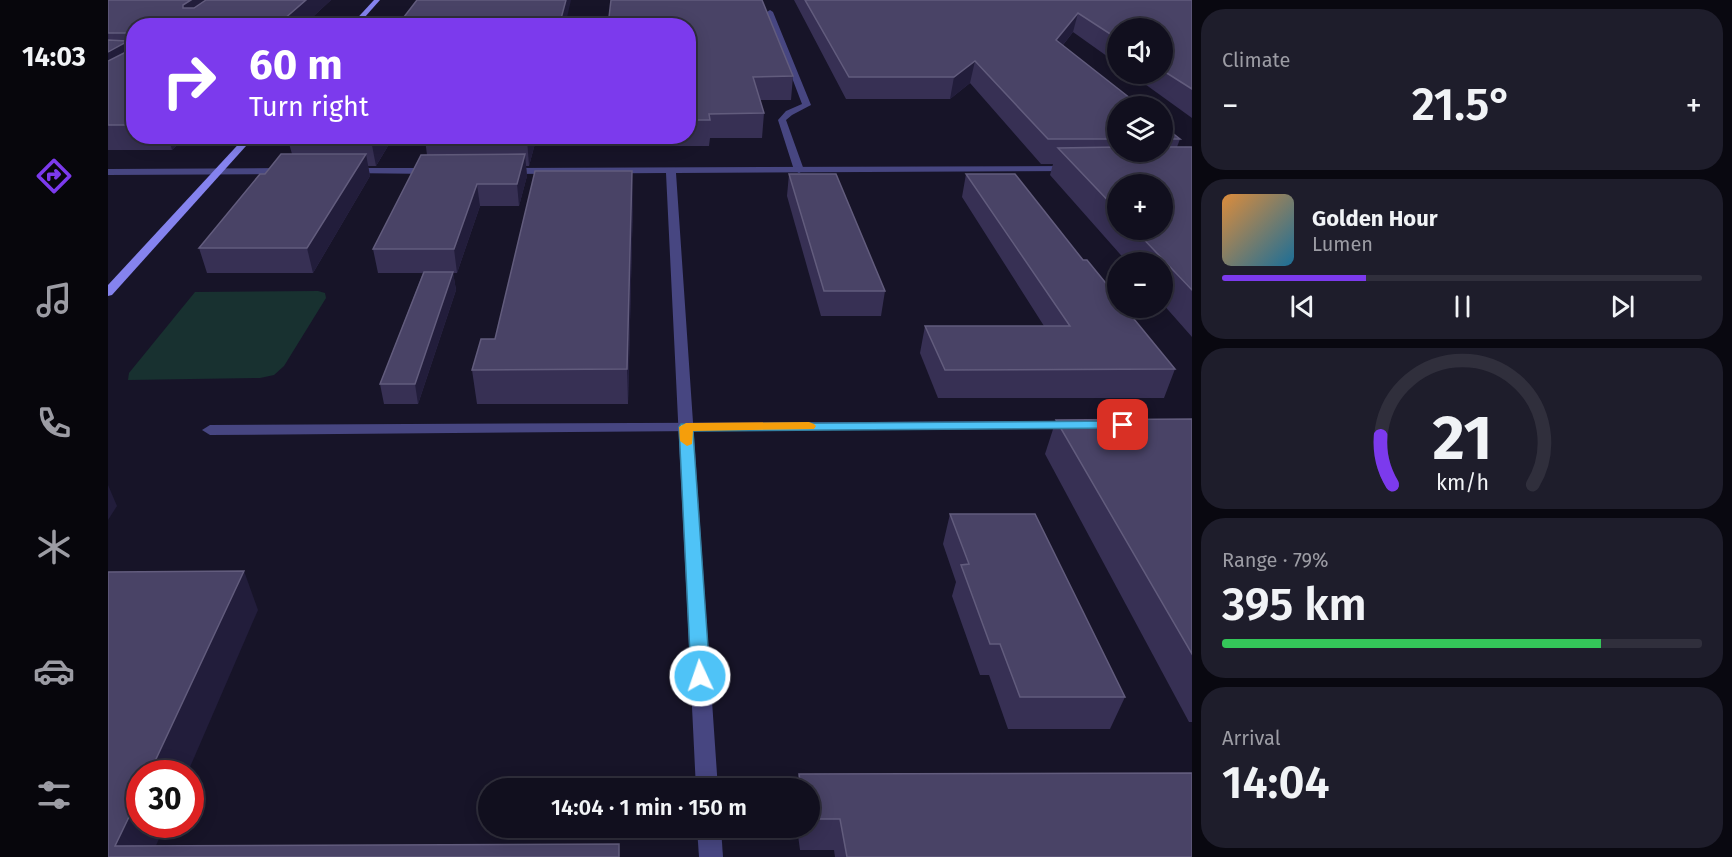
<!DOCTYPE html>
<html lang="en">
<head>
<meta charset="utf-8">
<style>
  body { margin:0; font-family:"Fira Sans",sans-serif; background:#1e1d2b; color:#f1f3f6; height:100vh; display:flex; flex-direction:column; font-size:22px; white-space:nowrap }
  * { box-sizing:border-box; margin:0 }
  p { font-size:20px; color:#9c9ca4 }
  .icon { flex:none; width:33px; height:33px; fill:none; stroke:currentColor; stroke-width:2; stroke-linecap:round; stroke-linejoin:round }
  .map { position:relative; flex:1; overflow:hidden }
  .sheet { display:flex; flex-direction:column; gap:9px; padding:9px; background:#090810; width:540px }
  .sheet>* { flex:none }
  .banner { position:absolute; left:18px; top:18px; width:570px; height:126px; border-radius:24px; box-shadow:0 3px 15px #0003,0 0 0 2px #302f3c; background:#7c3aed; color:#fff; overflow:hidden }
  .fabs { position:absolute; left:999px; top:18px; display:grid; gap:12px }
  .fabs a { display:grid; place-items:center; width:66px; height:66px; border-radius:50%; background:#110f1e; box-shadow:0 3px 15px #0003,0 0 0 2px #302f3c; font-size:30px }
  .speed { position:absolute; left:18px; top:760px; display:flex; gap:12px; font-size:30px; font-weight:700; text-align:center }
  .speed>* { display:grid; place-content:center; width:78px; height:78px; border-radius:50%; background:#110f1e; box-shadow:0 3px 15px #0003,0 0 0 2px #302f3c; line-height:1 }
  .speed .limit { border:9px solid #d22; background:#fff; color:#111 }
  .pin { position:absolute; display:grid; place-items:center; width:51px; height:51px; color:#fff; margin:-26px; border-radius:12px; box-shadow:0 3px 9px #0006 }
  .me { position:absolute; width:66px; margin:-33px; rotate:357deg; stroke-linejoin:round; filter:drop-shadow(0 0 4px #0008) }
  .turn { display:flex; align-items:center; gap:21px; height:126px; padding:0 24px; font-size:27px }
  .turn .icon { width:78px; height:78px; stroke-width:2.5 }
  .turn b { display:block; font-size:42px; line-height:51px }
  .big { font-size:45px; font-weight:600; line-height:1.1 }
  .sheet .card { flex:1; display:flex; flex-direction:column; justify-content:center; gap:9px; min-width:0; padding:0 21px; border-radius:24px; background:#1e1d2b }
  .sheet .dial { align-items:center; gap:0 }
  .dial svg { height:156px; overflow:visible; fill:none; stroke:#302f3c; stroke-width:7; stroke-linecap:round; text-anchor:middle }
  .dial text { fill:#f1f3f6; stroke:none }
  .song { display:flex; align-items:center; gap:18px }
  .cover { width:72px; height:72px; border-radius:9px; background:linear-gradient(135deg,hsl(30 70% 55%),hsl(200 70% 35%)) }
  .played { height:6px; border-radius:3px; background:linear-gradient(90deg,#7c3aed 30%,#302f3c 30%) }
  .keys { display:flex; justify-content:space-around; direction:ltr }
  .heat { display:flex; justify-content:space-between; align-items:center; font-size:33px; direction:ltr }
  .charge { height:9px; border-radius:4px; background:linear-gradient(90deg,#34c759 79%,#302f3c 0) }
  .trip { position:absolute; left:370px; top:778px; width:342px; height:60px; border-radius:30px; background:#110f1e; box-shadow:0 3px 15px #0003,0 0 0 2px #302f3c; font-weight:600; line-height:60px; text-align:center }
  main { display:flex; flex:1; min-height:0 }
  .tabs { display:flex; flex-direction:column; width:108px; justify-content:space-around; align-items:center; background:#07060c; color:#9c9ca4 }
  .tabs .icon { width:42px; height:42px }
  .tabs .active { color:#7c3aed }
  .tabs b { font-size:27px; color:#f1f3f6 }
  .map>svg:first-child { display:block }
</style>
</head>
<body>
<main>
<nav class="tabs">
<b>14:03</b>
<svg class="icon active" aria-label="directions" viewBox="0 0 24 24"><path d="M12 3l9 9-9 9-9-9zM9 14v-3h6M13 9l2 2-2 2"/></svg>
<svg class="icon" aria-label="music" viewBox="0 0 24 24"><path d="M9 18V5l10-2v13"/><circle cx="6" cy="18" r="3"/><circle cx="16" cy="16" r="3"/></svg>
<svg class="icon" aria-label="phone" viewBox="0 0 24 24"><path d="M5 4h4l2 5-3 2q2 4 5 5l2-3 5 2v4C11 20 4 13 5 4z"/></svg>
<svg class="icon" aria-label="climate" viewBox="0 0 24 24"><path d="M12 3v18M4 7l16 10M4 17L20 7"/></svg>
<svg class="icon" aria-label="car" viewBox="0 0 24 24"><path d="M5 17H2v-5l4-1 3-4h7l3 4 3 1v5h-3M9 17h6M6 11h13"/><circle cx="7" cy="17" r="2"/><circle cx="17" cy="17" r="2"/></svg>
<svg class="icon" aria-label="filters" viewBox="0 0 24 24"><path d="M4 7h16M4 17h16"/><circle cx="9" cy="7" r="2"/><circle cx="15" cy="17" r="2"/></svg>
</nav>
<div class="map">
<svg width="1084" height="857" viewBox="0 0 1084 857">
  <rect width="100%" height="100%" fill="#171428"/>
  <polygon fill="#183130" points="210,291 217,293 218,298 176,366 166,375 152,378 20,380 21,373 87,292"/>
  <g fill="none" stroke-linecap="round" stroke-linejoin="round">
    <g fill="#474681" fill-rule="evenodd">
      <polygon points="662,10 665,12 703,105 684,115 678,120 696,170 691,173 686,170 670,120 678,111 694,104 659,12"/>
      <polygon points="967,421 974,425 972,428 102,435 94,430 102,425"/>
    </g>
    <g fill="#474681" fill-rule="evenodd">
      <polygon points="964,166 967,167 967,171 568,173 610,789 588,789 558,173 400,174 395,171 400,168"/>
      <polygon points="241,168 325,168 330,171 325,174 238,173 236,171"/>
      <polygon points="0,169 178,168 183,171 178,174 0,175"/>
      <polygon points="589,828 613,828 615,857 591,857"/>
    </g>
    <g fill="#8583ee" fill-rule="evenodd">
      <polygon points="266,0 272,0 249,26 242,26"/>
      <polygon points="138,136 147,136 4,295 0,296 0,285"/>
    </g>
  </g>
  <g fill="#373054" fill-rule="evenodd">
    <polygon points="0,0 223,0 195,26 26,26 26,136 79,136 64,150 0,150"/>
    <path d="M686 0H1084V118L1023 74H1054V28H1010V64L965 32 955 45 1010 106V152H1054V125L1072 139 1069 147H1084V337L1054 303V262H1019L942 175 945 164H933L862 83 842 99H738ZM1010 184 1054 230H1010Z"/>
    <polygon points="580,26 685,76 683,100 652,100 656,113 654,138 602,138 601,146 490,146 490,136 580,136"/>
    <polygon points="286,136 268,166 260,166 262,176 205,273 99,273 91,248 157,174 184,154 180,140"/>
    <polygon points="319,136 429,136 421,166 418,166 419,176 411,206 372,206 349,273 345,273 348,290 310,404 276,404 272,384 315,273 270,273 265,249 319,155 317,139"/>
    <polygon points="681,174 777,291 773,316 713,316 679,196"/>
    <polygon points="858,174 975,260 1067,369 1056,398 830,398 812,353 817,326 936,326 854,197"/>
    <polygon points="525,199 520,404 369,404 364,370 387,339"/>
    <polygon points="1084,419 1084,722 1081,722 937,454 948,420"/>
    <polygon points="842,514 1017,697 1002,729 900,729 881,675 872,675 844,596 848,582 835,544"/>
    <polygon points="691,774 1084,857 727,857 726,850 692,850 689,828 702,828 702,789 689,789"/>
  </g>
  <g fill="#221d3b">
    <polygon points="83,0 115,0 81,24 75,8 75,5"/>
    <polygon points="198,0 223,0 195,26 168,26"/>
    <polygon points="458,0 463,0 457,26 451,26"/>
    <polygon points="970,13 965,32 943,60 948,40"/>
    <polygon points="20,41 26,60 0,78 0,52"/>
    <polygon points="867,61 862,83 842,99 846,77"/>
    <polygon points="60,136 79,136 64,150"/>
    <polygon points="265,136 286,136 268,166 263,140"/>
    <polygon points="420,136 429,136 421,166 419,139"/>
    <polygon points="258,154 262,176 205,273 199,248"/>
    <polygon points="417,154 419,176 411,206 409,184"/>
    <polygon points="524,171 525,199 520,404 519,369"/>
    <polygon points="369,184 372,206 349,273 346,249"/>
    <polygon points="345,272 348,290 310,404 307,384"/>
    <polygon points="0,485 9,506 0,520"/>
    <polygon points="136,571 150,610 79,774 41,774"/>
    <polygon points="32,794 32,825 57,825 43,857 7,846"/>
  </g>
  <g fill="#494366" stroke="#625c7d" stroke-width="1.5">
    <polygon points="0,0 83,0 75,5 75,8 86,8 98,0 198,0 168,26 26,26 26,125 0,125 0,61 20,51 20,41 0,52 0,40 19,41 22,35 19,33 0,33"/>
    <polygon points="309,0 458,0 451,26 340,26 337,24 336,26 289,26"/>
    <polygon points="503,0 654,0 685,76 645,77 656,113 601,114 602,120 580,120 580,26 500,26"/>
    <polygon points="697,0 1084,0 1084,89 1054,70 1054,28 1010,28 1010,39 970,13 948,40 1032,106 1010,106 1010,139 940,139 867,61 846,77 741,77"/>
    <polygon points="1054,125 1072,139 1054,139"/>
    <polygon points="183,136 265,136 263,140 180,140"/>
    <polygon points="319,136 420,136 419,139 317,139"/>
    <polygon points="1010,147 1010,152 1054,152 1054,147 1084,147 1084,290 1027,230 1054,230 1054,184 1010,184 1010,211 950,148"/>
    <polygon points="173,154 258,154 199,248 91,248 152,174 157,174"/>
    <polygon points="417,154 409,184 369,184 346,249 265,249 313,155"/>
    <polygon points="427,171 524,171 519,369 364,370 373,339 387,339"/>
    <polygon points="681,174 728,174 777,291 716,291"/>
    <polygon points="858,174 907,174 975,260 979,260 1010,298 1010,308 1017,308 1067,369 837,370 817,326 962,326"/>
    <polygon points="316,272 345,272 307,384 272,384"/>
    <polygon points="1084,419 1084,654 948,420"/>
    <polygon points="842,514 927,514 1017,697 912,697 892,644 882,644 853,565 861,564"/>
    <polygon points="136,571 41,774 32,774 32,794 7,846 511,844 511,857 0,857 0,572"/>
    <polygon points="1084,773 1084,857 739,857 732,819 702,819 702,789 693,789 691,774"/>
  </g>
  <polygon fill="#4fc3f7" stroke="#337fa1" stroke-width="1.5" points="1015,421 1022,425 1020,428 585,431 602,676 599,681 592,683 586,681 583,676 571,427 573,424"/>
  <polygon fill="#f59e0b" points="701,422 706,424 708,426 706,429 585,431 584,444 579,446 572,441 571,427 578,423"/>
</svg>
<div class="fabs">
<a><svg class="icon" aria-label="sound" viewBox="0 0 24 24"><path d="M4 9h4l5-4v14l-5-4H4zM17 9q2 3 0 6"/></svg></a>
<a><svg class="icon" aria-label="layers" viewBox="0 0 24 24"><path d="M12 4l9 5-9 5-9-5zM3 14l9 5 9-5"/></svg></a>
<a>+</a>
<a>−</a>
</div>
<div class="speed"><div class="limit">30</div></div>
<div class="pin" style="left:1015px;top:425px;background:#d93025"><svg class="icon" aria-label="arrive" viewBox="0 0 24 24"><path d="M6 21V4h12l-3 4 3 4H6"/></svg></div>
<svg class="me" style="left:592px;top:676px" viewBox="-20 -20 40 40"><circle r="17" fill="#4fc3f7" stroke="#fff" stroke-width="3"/><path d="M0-11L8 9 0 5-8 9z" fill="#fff"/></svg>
<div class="trip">14:04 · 1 min · 150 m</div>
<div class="banner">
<div class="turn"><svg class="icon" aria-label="right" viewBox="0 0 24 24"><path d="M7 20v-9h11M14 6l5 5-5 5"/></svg><div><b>60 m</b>Turn right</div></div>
</div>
</div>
<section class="sheet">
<div class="card"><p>Climate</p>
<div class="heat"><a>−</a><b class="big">21.5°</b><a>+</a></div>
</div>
<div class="card">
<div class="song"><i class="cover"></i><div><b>Golden Hour</b><p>Lumen</p></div></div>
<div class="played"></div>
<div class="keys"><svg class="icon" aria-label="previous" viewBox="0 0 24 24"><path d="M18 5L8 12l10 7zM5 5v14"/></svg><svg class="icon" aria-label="pause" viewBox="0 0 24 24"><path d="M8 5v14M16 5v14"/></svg><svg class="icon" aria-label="next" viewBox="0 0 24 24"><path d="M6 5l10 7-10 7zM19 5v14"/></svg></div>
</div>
<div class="card dial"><svg viewBox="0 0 100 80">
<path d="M14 69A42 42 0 1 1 86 69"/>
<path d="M14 69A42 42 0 0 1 8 44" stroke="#7c3aed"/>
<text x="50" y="56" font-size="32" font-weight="700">21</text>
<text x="50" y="72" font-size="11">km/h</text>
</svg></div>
<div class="card"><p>Range · 79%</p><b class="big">395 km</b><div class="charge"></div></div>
<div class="card"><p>Arrival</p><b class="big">14:04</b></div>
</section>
</main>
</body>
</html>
